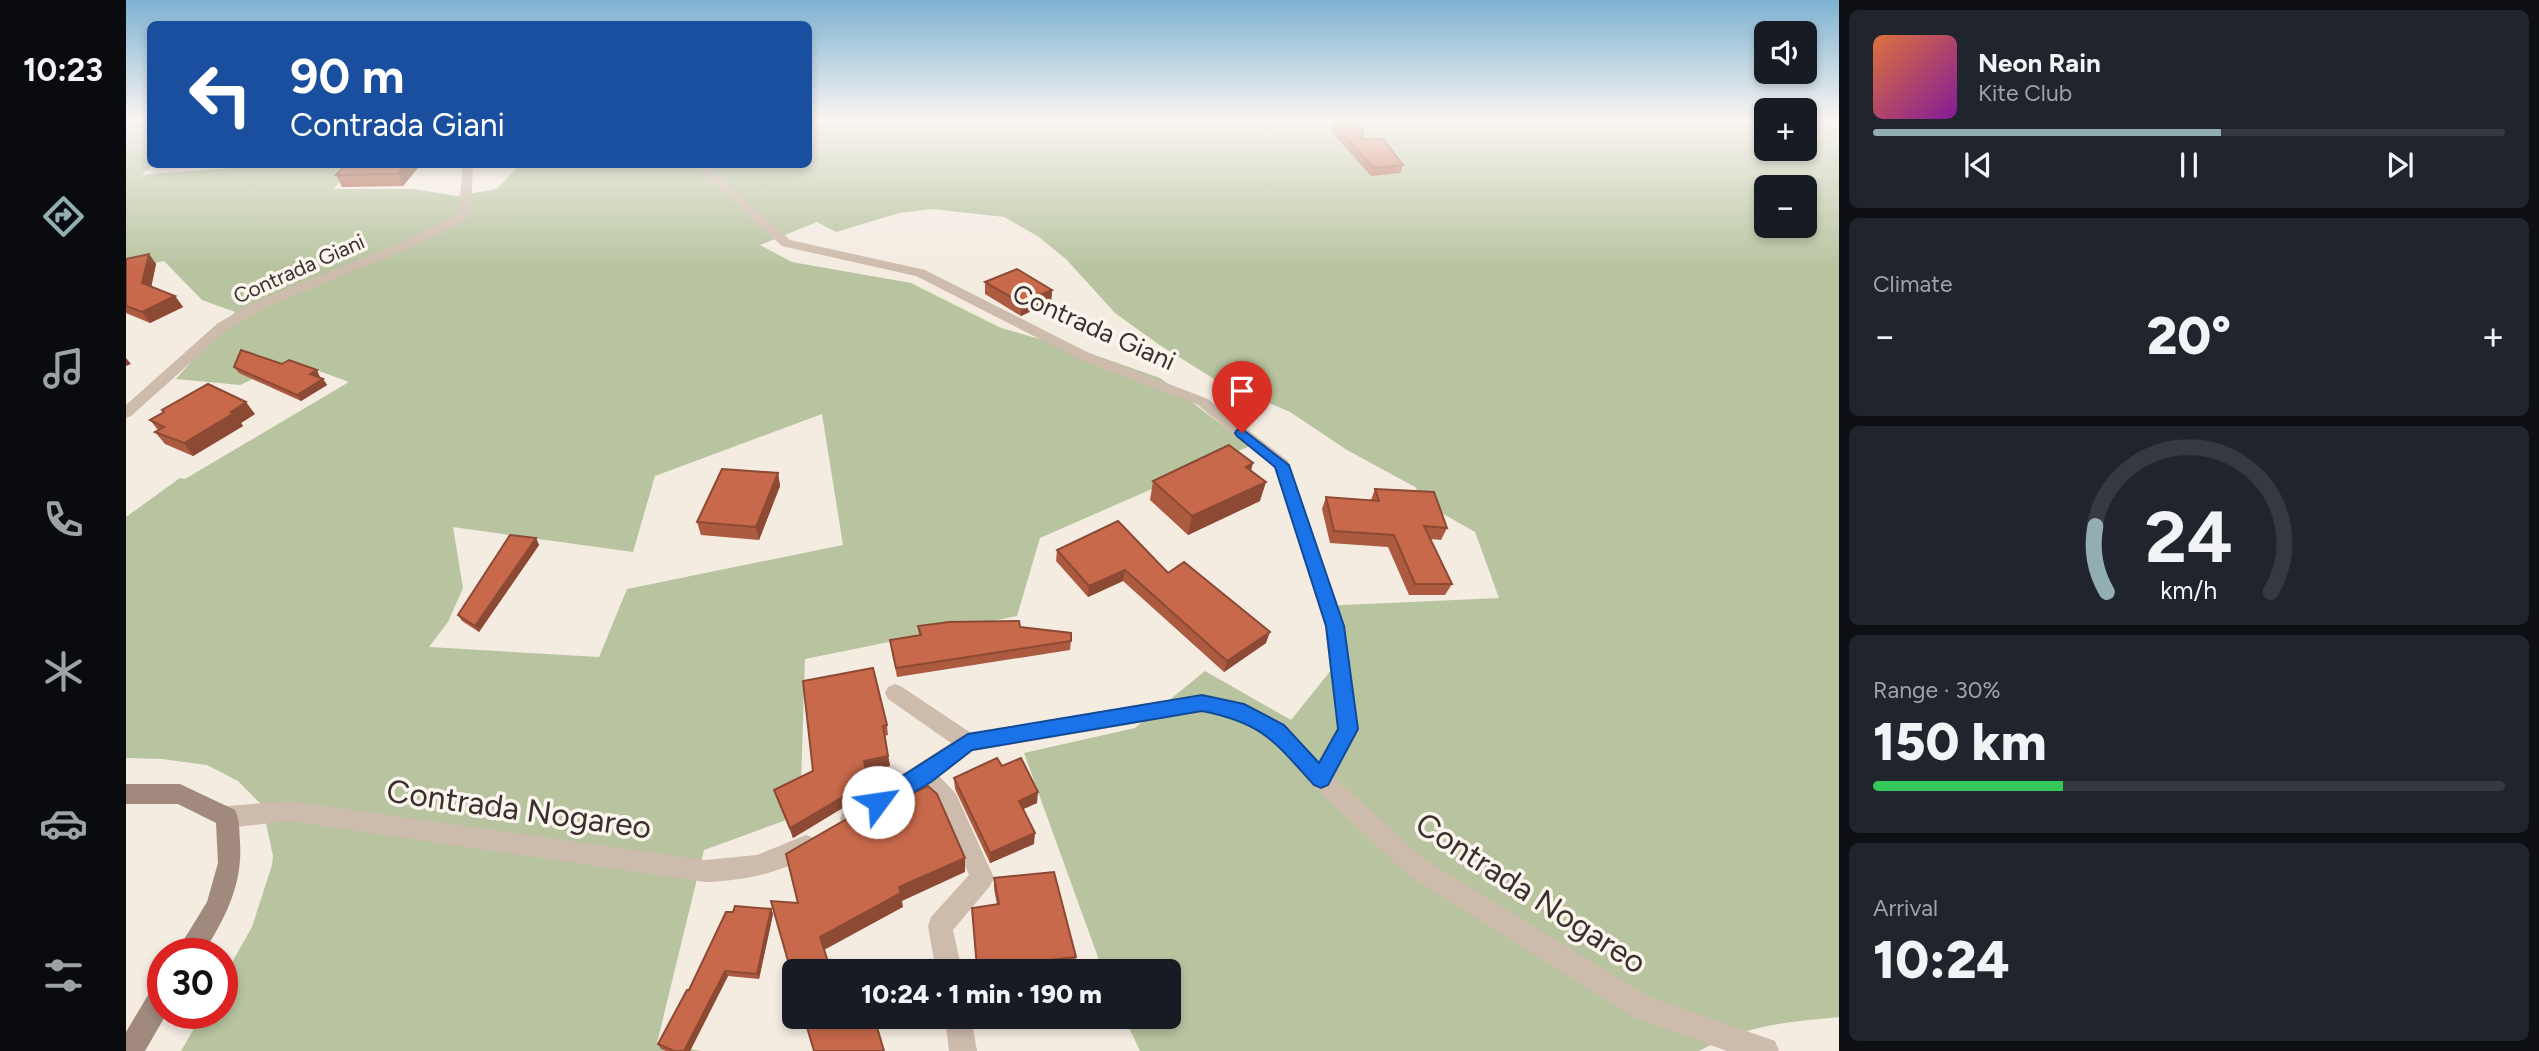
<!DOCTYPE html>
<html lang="en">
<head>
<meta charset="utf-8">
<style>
  body { margin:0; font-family:Figtree,sans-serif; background:#20242c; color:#f1f3f6; height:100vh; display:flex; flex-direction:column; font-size:26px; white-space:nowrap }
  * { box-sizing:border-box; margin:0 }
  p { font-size:23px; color:#9ea1a6 }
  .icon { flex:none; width:38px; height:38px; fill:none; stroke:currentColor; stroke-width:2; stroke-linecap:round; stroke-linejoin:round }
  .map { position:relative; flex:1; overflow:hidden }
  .side { display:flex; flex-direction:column; gap:10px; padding:10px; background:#0d0f14; width:700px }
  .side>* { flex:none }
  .top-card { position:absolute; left:21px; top:21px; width:665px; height:147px; border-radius:10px; box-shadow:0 4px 10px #0003; background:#1a4fa0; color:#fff; overflow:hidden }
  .tools { position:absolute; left:1628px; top:21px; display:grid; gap:14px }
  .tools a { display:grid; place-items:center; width:63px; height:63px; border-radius:10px; background:#171b24; box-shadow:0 4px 10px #0003; font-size:35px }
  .speed { position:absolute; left:21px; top:938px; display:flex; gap:14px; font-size:35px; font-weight:700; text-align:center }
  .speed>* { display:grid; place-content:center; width:91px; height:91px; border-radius:50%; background:#171b24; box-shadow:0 4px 10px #0003; line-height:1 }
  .speed .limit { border:10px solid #d22; background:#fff; color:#111 }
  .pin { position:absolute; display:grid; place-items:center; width:60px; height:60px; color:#fff; margin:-72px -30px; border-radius:50% 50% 50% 0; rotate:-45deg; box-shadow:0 0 7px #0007 }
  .pin .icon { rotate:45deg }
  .me { position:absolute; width:77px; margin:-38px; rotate:59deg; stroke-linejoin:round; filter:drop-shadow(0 0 5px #0008) }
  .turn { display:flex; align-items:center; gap:24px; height:147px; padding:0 28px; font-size:32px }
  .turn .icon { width:91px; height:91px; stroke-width:2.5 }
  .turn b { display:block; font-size:49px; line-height:60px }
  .big { font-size:52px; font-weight:800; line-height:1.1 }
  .side .widget { flex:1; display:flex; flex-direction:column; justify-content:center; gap:10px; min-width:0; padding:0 24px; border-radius:10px; background:#20242c }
  .side .dial { align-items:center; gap:0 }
  .dial svg { height:182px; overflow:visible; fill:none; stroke:#363941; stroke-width:7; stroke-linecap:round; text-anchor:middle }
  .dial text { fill:#f1f3f6; stroke:none }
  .song { display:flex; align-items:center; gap:21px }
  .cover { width:84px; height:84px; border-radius:10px; background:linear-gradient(135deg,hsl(20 70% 55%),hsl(290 70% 35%)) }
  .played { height:7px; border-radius:4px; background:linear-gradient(90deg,#92aeb2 55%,#363941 55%) }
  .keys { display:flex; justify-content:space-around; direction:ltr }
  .heat { display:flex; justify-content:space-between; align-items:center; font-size:38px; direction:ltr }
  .charge { height:10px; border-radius:5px; background:linear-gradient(90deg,#34c759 30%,#363941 0) }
  .trip { position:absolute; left:656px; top:959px; width:399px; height:70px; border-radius:10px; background:#171b24; box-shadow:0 4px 10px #0003; font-weight:800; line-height:70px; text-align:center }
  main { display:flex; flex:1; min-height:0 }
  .tabs { display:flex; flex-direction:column; width:126px; justify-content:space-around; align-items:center; background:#090b0e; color:#9ea1a6 }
  .tabs .icon { width:49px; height:49px }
  .tabs .on { color:#92aeb2 }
  .tabs b { font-size:32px; color:#f1f3f6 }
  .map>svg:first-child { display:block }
</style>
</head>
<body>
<main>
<nav class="tabs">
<b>10:23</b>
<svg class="icon on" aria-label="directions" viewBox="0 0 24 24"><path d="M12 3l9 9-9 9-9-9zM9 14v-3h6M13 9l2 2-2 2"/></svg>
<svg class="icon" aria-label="music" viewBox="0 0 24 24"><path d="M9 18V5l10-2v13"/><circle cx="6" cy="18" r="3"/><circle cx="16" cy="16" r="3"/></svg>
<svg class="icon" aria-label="phone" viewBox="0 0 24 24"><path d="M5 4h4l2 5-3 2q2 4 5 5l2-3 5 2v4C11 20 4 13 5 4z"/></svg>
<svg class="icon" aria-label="climate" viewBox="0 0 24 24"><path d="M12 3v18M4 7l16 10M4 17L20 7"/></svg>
<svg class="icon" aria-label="car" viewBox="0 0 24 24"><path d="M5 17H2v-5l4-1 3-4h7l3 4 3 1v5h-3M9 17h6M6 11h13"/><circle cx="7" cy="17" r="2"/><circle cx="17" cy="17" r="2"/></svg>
<svg class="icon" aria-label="filters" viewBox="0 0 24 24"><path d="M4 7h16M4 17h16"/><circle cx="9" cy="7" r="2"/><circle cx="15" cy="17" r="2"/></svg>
</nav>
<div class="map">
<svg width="1713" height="1051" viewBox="0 0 1713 1051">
  <rect width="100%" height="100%" fill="#f4ebe1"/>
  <path fill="#b8c4a0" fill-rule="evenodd" d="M0 120H24V164L28 165 15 175 142 165H227L208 189H288L330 196 371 189 393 165 682 164 683 120H1640V149H1678V120H1713V1017C1656 1023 1624 1024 1573 1051H1014L998 1017H1043V971H977L898 753 1009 728 1079 671 1165 720 1206 669 1196 606 1373 598 1349 532 1305 507 1289 487 1221 450 1164 412 1090 380 1032 344 989 313 940 259 913 237 878 217 806 209 773 213 710 232 691 222 634 245 666 262 785 283 875 328 966 354 1034 378 1124 446 914 538 891 616 679 659 674 815 578 850 531 1043 575 1051H55L77 1013H96V980L126 927 146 865 147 856 136 805 112 781 81 765 36 759 0 758V517L54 478 59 479 223 382 166 361 114 385 50 379 109 312 76 300 38 261 0 269ZM1640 187H1678V226H1640ZM696 414 717 545 501 589 473 657 303 647 322 622 337 588 327 527 507 552 529 476Z"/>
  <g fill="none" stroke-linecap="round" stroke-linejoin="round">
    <g fill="#cdbbac" fill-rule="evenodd">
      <polygon points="337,164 347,164 345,212 335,223 277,251 143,306 102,329 5,416 0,418 0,405 92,323 133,300 269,245 327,217 333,211"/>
      <polygon points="567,164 579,164 664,240 799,270 965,354 1082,399 1162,461 1219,626 1233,729 1208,777 1298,859 1523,997 1649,1041 1653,1051 1601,1051 1507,1017 1282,875 1187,786 1143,736 1107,718 1076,712 847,751 813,776 830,794 868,878 864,886 827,930 836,971 810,971 802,926 805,917 843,875 814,808 795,788 725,830 717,826 714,819 717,812 825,743 762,699 759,693 762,687 769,684 776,687 845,733 1076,694 1118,704 1159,724 1193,761 1211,728 1199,626 1149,468 1072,405 955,360 790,276 656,246"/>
      <path d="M163 801 579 860 631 855 680 835 688 838 692 846 688 854C653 873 619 881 579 882L163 821 101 828 93 824 90 817 93 810 101 806Z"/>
      <polygon points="819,1017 845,1017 851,1051 823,1051"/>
    </g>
    <g fill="#a18a7d" fill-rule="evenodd">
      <path d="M0 784H54L109 810C114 820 113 831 114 842 117 885 99 918 77 954H49L81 902 92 863 90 823 52 804H0Z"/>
      <polygon points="37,981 37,1013 41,1013 19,1051 0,1051 0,1032 28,985"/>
    </g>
  </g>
  <g fill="#ac5a40">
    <polygon points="1209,120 1235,139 1277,165 1274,173 1245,176 1205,131"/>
    <polygon points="295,164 277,186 216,187 210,175"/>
    <polygon points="23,254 30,264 25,287 49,296 57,307 24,323 0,313 0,259"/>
    <polygon points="859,282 926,290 925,302 895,316 859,294"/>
    <polygon points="156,364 194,377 193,377 197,379 201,385 175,401 113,373 108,367"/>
    <polygon points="129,414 115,423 117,426 67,456 39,444 29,432 32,430 24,420"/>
    <polygon points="1125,471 1134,501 1062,535 1024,500 1027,481"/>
    <polygon points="652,473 654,486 633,540 575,535 571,522"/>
    <polygon points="1249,489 1321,528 1315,540 1304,539 1326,584 1319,595 1283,595 1262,547 1204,543 1196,509 1200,497 1245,500"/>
    <polygon points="410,538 413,545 353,632 336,621 332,615"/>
    <polygon points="931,550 1042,573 1140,643 1098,672 997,581 962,597 930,561"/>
    <polygon points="792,626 894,627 945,641 944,650 771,677 764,640 793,635"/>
    <polygon points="677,681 761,725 762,735 759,736 764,766 740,771 743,792 667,838 648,790 687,771"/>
    <polygon points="876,766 911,803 897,809 908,844 864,863 829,789 828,778"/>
    <polygon points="868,878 950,957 948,966 903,971 851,971 846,908 871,905 868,888"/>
    <polygon points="645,909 647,914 633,979 602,976 564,1051 540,1051 535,1049 532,1044 563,990"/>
  </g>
  <g fill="#8c4a34">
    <polygon points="281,164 295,164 277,186 272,174"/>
    <polygon points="23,254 30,264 24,293 16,283"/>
    <polygon points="926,290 925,302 895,316 895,303"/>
    <polygon points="49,296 57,307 24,323 16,312"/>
    <polygon points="0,358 5,364 0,366"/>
    <polygon points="191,370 194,377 188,381 184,374"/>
    <polygon points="197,379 201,385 175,401 171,395"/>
    <polygon points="120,402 129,414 115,423 117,426 67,456 58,443"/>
    <polygon points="1127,463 1122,482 1120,467"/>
    <polygon points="652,473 654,486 633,540 630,527"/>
    <polygon points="1140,482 1134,501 1062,535 1066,516"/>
    <polygon points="410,538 413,545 353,632 349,626"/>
    <polygon points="999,570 997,581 962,597 963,586"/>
    <polygon points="1144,632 1140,643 1098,672 1101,661"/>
    <polygon points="762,756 764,766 740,771 738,761"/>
    <polygon points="742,782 743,792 667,838 664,828"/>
    <polygon points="912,792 911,803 893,811 893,801"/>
    <polygon points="909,833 908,844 864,863 864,853"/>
    <polygon points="839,858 839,872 776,901 777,907 698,950 694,937 773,887"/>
    <polygon points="645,909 647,914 633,979 631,974"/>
    <polygon points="599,971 602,976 564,1051 558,1051"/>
  </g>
  <g fill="#c8694b" stroke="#8c4a34" stroke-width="2">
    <polygon points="1209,120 1240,120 1235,139 1257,139 1277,165 1248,168 1207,124"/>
    <polygon points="221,164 281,164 272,174 210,175"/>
    <polygon points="23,254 16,283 49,296 16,312 0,306 0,259"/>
    <polygon points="891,269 926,290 895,303 859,282"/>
    <polygon points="115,350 156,364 163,360 191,370 184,374 197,379 171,395 108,367"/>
    <polygon points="82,384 120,402 105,412 108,413 58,443 29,432 38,427 24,420 38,412 36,410"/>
    <polygon points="1103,445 1127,463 1120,467 1140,482 1066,516 1027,481"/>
    <polygon points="596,469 652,473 630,527 571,522"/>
    <polygon points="1249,489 1308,492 1321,528 1298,526 1326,584 1289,584 1268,535 1208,531 1200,497 1253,501"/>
    <polygon points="992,521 1042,573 1058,562 1144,632 1101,661 999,570 963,586 931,550"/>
    <polygon points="384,535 410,538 349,626 332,615"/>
    <polygon points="893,621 894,627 945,633 945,641 770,668 764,640 795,635 792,626 823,622"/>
    <polygon points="747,668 761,725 757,726 762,756 738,761 742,782 664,828 648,790 687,771 677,681"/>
    <polygon points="871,758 876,766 895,758 912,792 893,801 909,833 864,853 828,778"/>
    <polygon points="802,786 811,794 839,858 773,887 775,893 694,937 705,971 668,971 668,982 645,901 672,903 660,854 745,805 747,812"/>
    <polygon points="928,872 950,957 851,968 846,908 873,904 868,878"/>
    <polygon points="609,906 645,909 631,974 599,971 558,1051 548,1051 532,1044 561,990 563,990 600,912 607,912"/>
    <polygon points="678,1017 719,1017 720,1022 748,1017 758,1051 688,1051"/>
  </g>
  <linearGradient id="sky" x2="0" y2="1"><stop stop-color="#7eb2d2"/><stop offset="0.45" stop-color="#faf6f2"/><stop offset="1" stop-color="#faf6f2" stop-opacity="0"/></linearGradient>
  <rect width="1713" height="267" fill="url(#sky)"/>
  <path fill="#1a73e8" stroke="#114b97" stroke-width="2" d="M1116 429 1163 465 1218 626 1232 729 1202 785 1195 788 1188 785C1148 741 1137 723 1076 711L846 750 805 782 759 809 752 812 745 809 742 802 745 796 842 734 1076 695 1118 704 1158 725 1193 763 1212 729 1200 626 1149 467 1111 436 1109 433 1111 430Z"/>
  <g text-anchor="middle" stroke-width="7" stroke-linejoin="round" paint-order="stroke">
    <g font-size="21" fill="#3b302b" stroke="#fbf5ee">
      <text transform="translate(173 269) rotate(-24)" y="7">Contrada Giani</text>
    </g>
    <g font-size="26" fill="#3b302b" stroke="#fbf5ee">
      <text transform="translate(968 327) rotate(24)" y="9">Contrada Giani</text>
    </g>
    <g font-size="32" fill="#3b302b" stroke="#fbf5ee">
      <text transform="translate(393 809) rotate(8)" y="11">Contrada Nogareo</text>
      <text transform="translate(1405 893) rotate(33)" y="11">Contrada Nogareo</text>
    </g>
  </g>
</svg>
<div class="tools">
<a><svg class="icon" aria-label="sound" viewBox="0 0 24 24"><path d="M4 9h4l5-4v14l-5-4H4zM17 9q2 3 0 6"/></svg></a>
<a>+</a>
<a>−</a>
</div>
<div class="speed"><div class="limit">30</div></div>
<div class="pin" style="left:1116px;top:433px;background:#d93025"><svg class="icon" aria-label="arrive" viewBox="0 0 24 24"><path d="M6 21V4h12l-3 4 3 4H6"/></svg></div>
<svg class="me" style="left:752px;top:802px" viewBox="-20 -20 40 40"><circle r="19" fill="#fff"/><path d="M0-13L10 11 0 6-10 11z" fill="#1a73e8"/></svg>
<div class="trip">10:24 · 1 min · 190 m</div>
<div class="top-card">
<div class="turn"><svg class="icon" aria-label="left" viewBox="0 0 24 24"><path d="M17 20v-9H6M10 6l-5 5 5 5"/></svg><div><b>90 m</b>Contrada Giani</div></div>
</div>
</div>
<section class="side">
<div class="widget">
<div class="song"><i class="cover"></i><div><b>Neon Rain</b><p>Kite Club</p></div></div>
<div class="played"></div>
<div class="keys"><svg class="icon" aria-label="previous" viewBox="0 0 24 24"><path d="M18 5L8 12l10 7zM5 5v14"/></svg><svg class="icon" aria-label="pause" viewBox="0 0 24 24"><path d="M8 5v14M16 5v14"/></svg><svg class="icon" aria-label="next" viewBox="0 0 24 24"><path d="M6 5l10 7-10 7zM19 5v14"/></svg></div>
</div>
<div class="widget"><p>Climate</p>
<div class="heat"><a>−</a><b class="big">20°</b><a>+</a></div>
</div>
<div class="widget dial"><svg viewBox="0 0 100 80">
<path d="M14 69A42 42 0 1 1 86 69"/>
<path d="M14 69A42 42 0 0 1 9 40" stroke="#92aeb2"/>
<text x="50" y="56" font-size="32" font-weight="700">24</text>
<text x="50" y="72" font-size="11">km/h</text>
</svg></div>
<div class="widget"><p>Range · 30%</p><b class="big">150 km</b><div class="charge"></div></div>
<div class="widget"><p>Arrival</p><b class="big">10:24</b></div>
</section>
</main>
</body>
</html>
